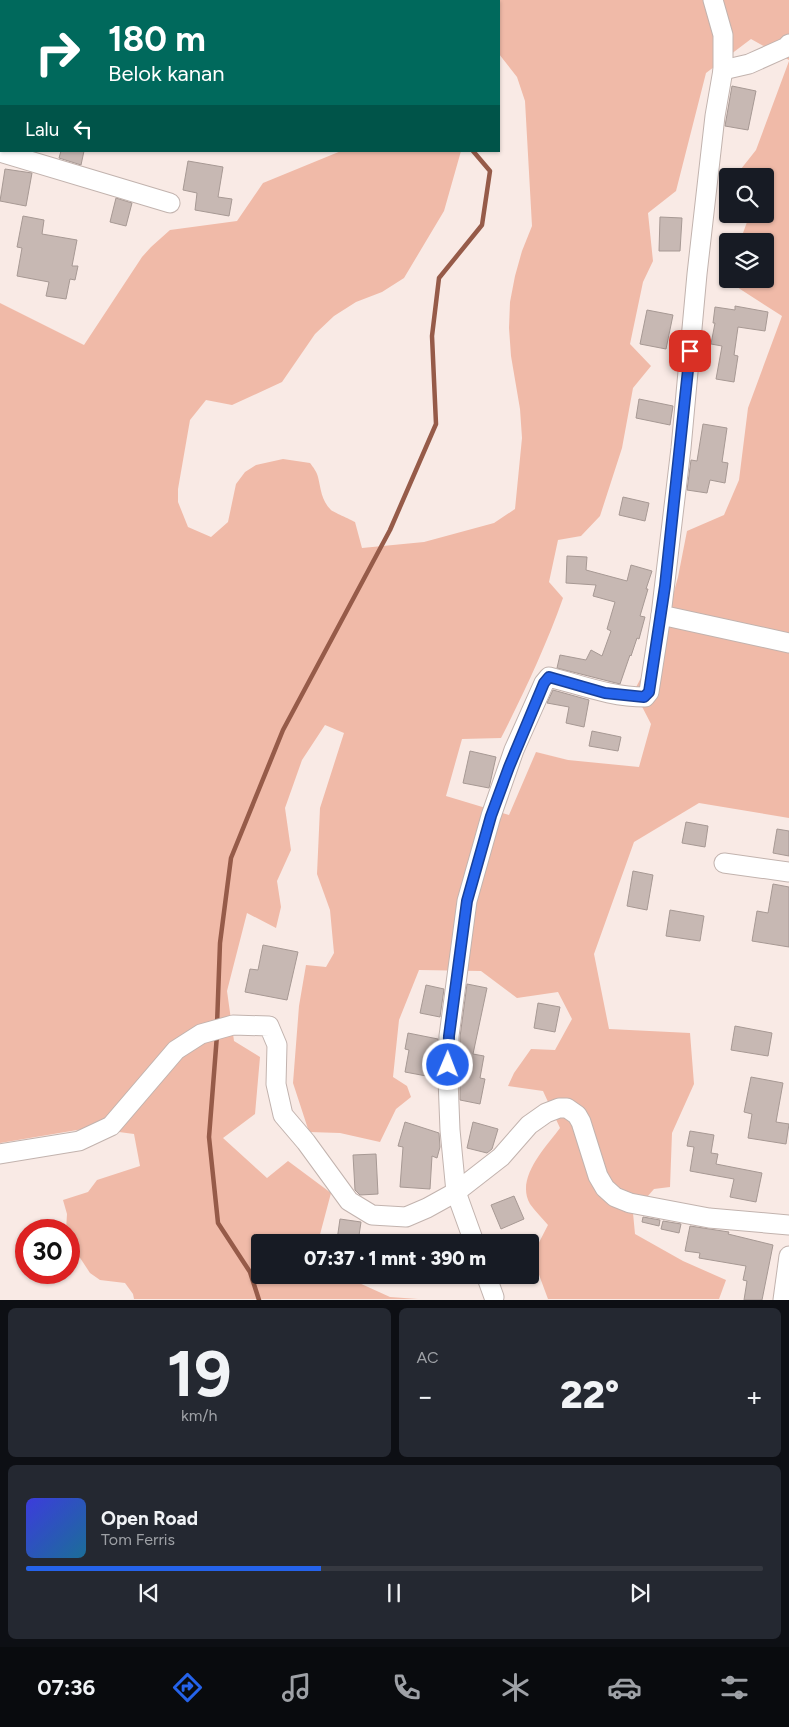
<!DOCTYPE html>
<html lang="id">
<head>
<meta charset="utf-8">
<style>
  body { margin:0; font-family:Figtree,sans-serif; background:#242831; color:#f1f3f6; height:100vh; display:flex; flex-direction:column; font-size:19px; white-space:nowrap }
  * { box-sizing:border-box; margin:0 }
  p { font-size:16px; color:#9ea1a6 }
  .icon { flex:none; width:28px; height:28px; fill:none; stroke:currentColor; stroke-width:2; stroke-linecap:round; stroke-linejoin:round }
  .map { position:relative; height:1300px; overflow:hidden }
  .drawer { display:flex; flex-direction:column; gap:8px; padding:8px; background:#0d0f14; flex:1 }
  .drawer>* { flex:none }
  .guide { position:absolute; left:0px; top:0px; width:500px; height:152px; box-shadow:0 1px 4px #0004; background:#00695c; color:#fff; overflow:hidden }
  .tools { position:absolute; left:719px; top:168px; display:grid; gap:10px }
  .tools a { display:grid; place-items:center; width:55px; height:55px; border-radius:5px; background:#171b24; box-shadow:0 1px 4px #0004; font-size:25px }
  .speed { position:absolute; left:15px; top:1219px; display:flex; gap:10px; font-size:25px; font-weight:700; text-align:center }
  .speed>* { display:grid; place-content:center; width:65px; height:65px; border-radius:50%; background:#171b24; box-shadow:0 1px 4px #0004; line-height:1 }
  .speed .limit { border:8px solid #d22; background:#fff; color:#111 }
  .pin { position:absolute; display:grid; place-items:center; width:42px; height:42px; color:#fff; margin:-21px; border-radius:10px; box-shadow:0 2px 8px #0006 }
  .me { position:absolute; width:55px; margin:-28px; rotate:1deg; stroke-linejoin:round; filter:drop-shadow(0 0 4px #0008) }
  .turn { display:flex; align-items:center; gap:18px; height:105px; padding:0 25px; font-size:22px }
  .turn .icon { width:65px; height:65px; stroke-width:2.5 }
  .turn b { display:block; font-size:35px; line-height:42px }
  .then { display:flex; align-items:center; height:48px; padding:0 25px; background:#0003; gap:10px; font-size:19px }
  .big { font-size:38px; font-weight:800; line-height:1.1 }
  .drawer .card { flex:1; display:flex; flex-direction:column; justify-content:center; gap:8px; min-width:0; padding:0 18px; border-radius:8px; background:#242831 }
  .drawer .dial { align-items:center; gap:0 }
  .dial b { font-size:65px; line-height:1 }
  .song { display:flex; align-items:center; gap:15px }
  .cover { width:60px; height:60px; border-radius:8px; background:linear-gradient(135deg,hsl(240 70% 55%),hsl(200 70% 35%)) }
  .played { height:5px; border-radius:2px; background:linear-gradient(90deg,#2563eb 40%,#363941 40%) }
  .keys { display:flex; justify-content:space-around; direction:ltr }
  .heat { display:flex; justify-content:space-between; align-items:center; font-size:28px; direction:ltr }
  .drawer .tiles { flex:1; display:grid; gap:8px; grid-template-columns:1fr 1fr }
  .card:last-child { grid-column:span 2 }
  .trip { position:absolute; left:251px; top:1234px; width:288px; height:50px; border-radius:5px; background:#171b24; box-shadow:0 1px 4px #0004; font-weight:800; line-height:50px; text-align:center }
  .tab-bar { display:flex; height:80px; justify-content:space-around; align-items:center; background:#090b0e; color:#9ea1a6 }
  .tab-bar .icon { width:35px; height:35px }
  .tab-bar .current { color:#2563eb }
  .tab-bar b { font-size:22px; color:#f1f3f6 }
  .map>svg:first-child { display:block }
</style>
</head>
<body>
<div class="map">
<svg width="789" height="1300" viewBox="0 0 789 1300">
  <rect width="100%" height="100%" fill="#f9eae5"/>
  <g fill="#f0baa8">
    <polygon points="184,0 356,0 356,1 183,1"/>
    <path d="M477 0H789V60L751 39 706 73 676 191 648 213 653 261 643 282 630 344 651 366 633 388 622 448 600 516 581 536 558 540 549 582 563 598C546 646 524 693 501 738L462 739 446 796 509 815 536 752 568 760 639 767 651 724 634 691 660 642 678 577 687 531 724 515 739 480 748 408 782 316 740 289 728 279H765V241H740L750 214H765V176H749L741 169 756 150 789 61V818L699 803 634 842 594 954 609 1029 690 1033 694 1084 672 1133 670 1187 654 1189 633 1213 635 1234 683 1261 726 1280 719 1299H548L532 1256 548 1225C542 1218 535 1211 530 1204 515 1178 546 1147 560 1128L543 1091 508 1086 514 1073 531 1049 555 1050 572 1019 558 992 517 998 481 971 419 970 399 1020 393 1077 407 1086 411 1097 396 1109 380 1142 340 1133 309 1132 293 1083 299 1006 306 965 326 967 334 953 330 910 317 874 320 808 344 733 325 725 302 760 285 808 291 850 277 881 281 907 276 928 247 913 227 991 234 1041 260 1057 255 1114 223 1138 267 1178 288 1161 331 1193 318 1242H319H260V1275H353L357 1282 390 1297 418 1299H134L133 1294 125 1283 100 1280 90 1273 69 1241V1230H66L67 1214 63 1200 88 1192 97 1180 140 1166 134 1134 89 1128 0 1143V303L84 345 142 257 151 247 170 230 237 221 263 183 341 151H461L444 211 404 278 382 292 356 302 334 316 315 334 282 382 232 405 206 400 190 420 178 489V502L188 527 211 537 228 522 236 484 245 472 256 465 283 459 310 463C313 467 317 472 318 477 321 489 321 500 331 510 333 512 350 519 355 522L362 548 424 542 494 523 515 509 522 438 520 409 511 356 509 328 510 302 515 276 522 251 532 226 525 101 517 77 499 54V1H477Z"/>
  </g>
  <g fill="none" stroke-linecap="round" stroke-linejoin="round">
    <g stroke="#965b49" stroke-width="4.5">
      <polyline points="417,1 417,0"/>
      <polyline points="217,1025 220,943 231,858 283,730 390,530 436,424 432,336 439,278 482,225 490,171 473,151"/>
      <polyline points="217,1035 209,1137 218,1223 250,1272 259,1300"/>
    </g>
  </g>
  <g fill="#c7b8b3" stroke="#a79994">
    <polygon points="732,86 756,91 748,130 725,126"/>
    <polygon points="61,151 84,151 81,165 59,158"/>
    <polygon points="188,161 223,167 218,197 232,199 229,216 195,210 197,193 183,190"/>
    <polygon points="5,169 32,173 26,206 0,201"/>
    <polygon points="116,198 132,203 126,226 110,222"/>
    <polygon points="23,216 44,220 42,234 77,240 72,266 78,266 75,280 70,279 66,299 46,296 49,282 17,276 22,248 17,247"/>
    <polygon points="660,217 682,218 680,251 659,251"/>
    <polygon points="735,306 768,312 765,331 738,327 734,355 738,356 734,382 716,379 722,346 711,344 715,323 713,323 715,307 735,310"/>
    <polygon points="647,310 673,315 666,349 640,344"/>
    <polygon points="639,399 673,406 670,425 636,418"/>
    <polygon points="703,424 727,428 722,462 728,463 725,483 710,480 707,493 687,490 691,460 697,461"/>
    <polygon points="623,497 649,503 645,521 619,515"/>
    <polygon points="567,556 587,557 586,570 627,581 631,565 652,571 646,589 648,589 640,616 645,617 639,639 637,638 631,656 630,655 620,684 557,668 560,655 586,660 591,650 602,656 611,631 607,629 615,602 593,596 596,585 566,583"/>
    <polygon points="553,690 589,700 584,727 566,723 569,707 547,703"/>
    <polygon points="592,731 621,737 618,751 589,746"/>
    <polygon points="470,751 496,757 489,788 463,783"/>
    <polygon points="686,822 708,826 705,847 682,843"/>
    <polygon points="777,829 789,831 789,856 773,853"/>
    <polygon points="633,871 653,875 647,910 627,906"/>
    <polygon points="773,884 789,887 789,947 752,941 757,911 768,913"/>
    <polygon points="670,910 704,916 700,941 666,936"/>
    <polygon points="263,945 298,952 287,1000 245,992 250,969 258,970"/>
    <polygon points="467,984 487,988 473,1054 484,1056 480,1078 485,1079 480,1104 460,1100 460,1037"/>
    <polygon points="426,985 444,989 440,1017 420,1013"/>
    <polygon points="538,1003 560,1007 555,1032 534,1028"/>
    <polygon points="735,1026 772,1033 768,1056 731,1050"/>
    <polygon points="408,1033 438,1039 437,1078 405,1072 409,1050 405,1049"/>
    <polygon points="751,1077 783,1083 776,1122 789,1124 786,1144 748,1138 752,1114 744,1112"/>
    <polygon points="405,1122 439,1133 440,1147 437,1158 432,1156 430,1189 400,1187 403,1147 398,1146"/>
    <polygon points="473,1122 498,1129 492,1149 487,1153 467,1148"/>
    <polygon points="690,1131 714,1135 711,1153 718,1154 716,1164 762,1173 756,1202 730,1197 734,1179 690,1171 694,1147 687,1146"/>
    <polygon points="376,1154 378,1194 360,1195 355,1190 353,1155"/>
    <polygon points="514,1196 524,1219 501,1229 491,1205"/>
    <polygon points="643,1217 660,1220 659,1226 642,1222"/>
    <polygon points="340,1219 361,1222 358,1242 337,1240"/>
    <polygon points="663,1221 681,1224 679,1233 661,1229"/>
    <polygon points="690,1226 729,1232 728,1234 773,1245 762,1300 744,1300 747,1281 743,1280 746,1266 699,1258 700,1253 685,1251"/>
  </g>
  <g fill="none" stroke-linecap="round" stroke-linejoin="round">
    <defs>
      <g id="minor">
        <polyline points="713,0 723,35 723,70 715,116 697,274 681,448 661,615 789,643"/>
        <polyline points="723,70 749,64 787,47 789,44"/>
        <polyline points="0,152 170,203"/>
        <polyline points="724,863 789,872"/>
        <polyline points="0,1154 79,1141 111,1126 176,1050 201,1034 233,1025 269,1026 277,1045 276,1084 283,1115 306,1142 349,1201 372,1215 406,1217 427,1208 456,1192 501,1157 529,1125 546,1113 559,1108 567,1108 577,1115 581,1122 598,1176 605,1188 615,1197 630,1203 709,1218 789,1225"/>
        <path d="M474 1242 456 1192 450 1130 448 1079 449 1036 467 901 491 816 514 750 544 683 549 677C581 685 611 697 645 697L649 692 661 615"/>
        <polyline points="486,1275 494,1297"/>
        <polyline points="783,1300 789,1256"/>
      </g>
    </defs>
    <use href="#minor" stroke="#c2b3ae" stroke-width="21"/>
    <use href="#minor" stroke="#fff" stroke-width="19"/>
  </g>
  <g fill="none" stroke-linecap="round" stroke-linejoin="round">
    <defs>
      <polyline id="route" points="448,1065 449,1036 467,901 491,816 509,767 544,683 549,677 605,693 644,697 649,692 665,586 690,351"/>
    </defs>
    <use href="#route" stroke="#184099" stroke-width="12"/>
    <use href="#route" stroke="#2563eb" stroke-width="9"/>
  </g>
</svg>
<div class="tools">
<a><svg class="icon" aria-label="search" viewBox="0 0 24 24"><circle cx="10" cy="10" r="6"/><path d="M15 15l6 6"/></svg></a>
<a><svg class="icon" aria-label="layers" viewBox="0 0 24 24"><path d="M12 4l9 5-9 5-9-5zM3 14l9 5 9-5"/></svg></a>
</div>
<div class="speed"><div class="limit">30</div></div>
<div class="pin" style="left:690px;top:351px;background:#d93025"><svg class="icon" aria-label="arrive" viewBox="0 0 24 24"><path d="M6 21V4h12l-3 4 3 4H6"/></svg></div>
<svg class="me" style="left:448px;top:1065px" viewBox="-20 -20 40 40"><circle r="17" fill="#2563eb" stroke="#fff" stroke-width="3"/><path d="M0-11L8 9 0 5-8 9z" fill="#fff"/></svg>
<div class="trip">07:37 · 1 mnt · 390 m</div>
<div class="guide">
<div class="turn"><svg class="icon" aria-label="right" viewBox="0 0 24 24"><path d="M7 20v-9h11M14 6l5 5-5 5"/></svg><div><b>180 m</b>Belok kanan</div></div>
<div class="then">Lalu<svg class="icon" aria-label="left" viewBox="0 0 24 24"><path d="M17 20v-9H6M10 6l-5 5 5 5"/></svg></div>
</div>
</div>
<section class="drawer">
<div class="tiles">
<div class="card dial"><b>19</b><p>km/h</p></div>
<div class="card"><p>AC</p>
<div class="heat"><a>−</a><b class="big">22°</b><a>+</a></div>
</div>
<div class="card">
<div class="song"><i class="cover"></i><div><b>Open Road</b><p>Tom Ferris</p></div></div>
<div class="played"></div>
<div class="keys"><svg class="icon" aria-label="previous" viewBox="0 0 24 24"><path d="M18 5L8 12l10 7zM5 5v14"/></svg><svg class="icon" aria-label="pause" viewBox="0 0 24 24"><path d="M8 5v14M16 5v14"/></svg><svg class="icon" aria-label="next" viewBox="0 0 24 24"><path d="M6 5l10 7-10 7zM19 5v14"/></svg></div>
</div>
</div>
</section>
<nav class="tab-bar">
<b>07:36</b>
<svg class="icon current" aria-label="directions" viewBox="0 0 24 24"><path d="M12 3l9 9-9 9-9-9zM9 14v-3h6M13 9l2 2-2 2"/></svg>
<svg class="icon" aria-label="music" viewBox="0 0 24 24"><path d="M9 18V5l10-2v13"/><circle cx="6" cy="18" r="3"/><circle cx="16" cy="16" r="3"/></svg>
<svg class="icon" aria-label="phone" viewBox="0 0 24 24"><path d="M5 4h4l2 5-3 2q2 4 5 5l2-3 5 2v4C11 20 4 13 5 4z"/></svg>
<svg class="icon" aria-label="climate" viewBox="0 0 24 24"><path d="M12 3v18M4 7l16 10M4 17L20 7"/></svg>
<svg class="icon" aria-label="car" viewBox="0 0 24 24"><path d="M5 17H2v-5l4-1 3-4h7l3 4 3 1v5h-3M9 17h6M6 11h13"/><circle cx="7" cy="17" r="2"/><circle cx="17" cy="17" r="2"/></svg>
<svg class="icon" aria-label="filters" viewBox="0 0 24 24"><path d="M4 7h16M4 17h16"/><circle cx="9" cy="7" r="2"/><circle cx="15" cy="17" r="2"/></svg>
</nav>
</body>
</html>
